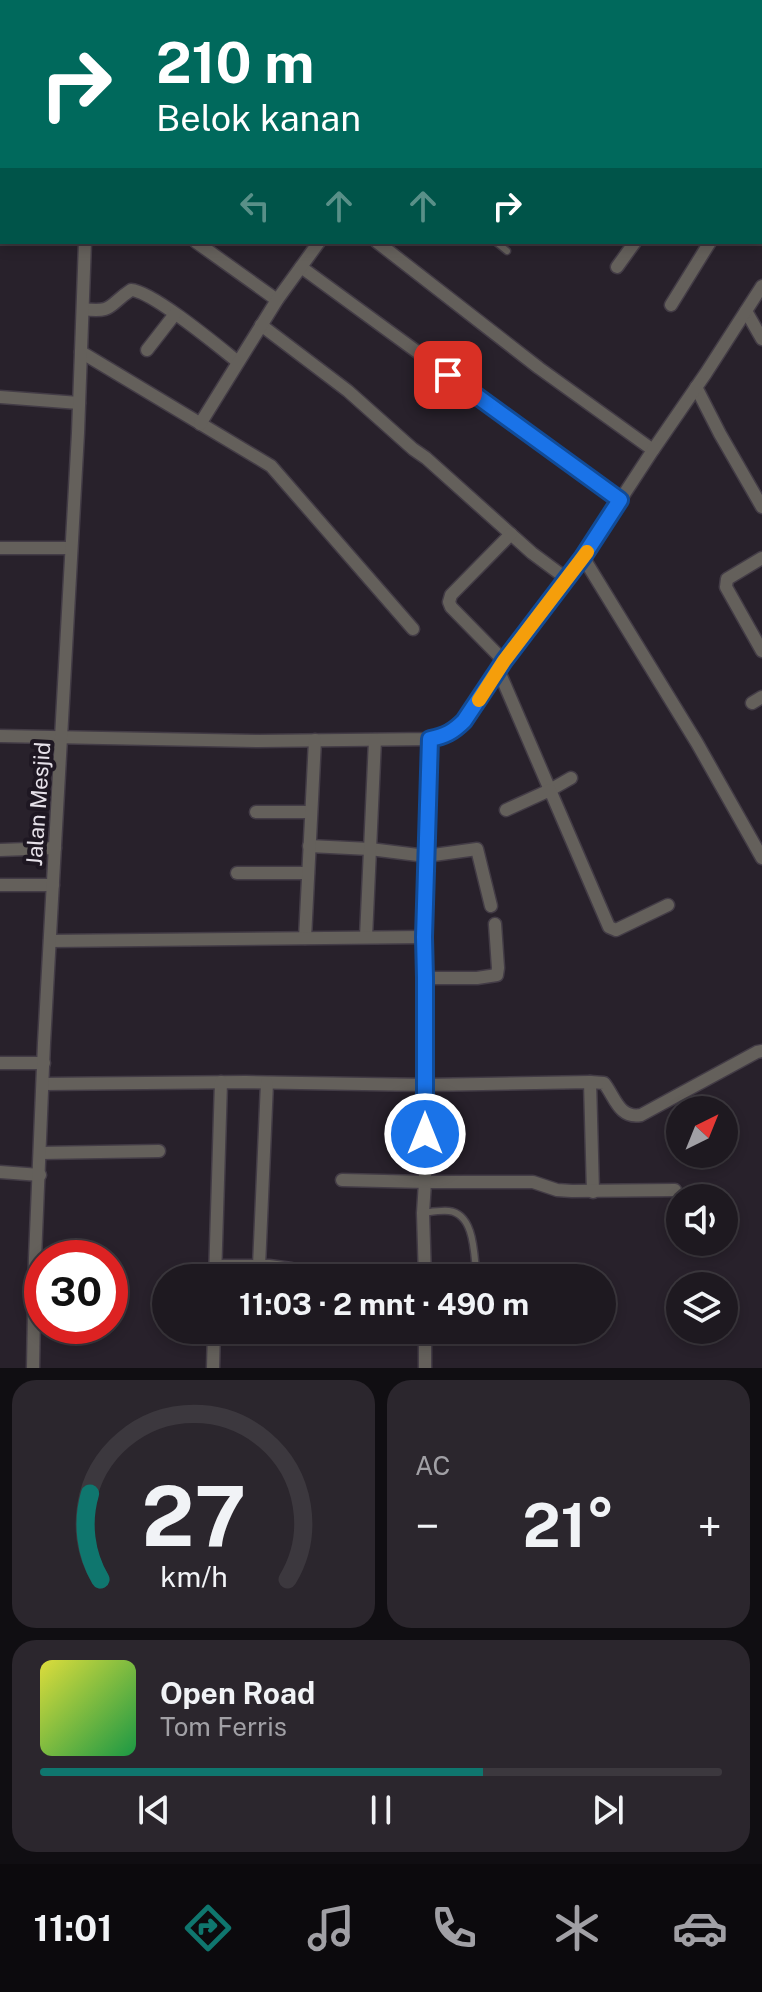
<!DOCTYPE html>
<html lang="id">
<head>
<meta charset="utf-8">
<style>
  body { margin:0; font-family:"Public Sans",sans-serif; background:#2b262d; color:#f1f3f6; height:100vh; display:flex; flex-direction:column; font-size:30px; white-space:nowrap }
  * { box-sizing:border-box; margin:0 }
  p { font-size:26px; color:#a1a0a5 }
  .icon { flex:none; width:44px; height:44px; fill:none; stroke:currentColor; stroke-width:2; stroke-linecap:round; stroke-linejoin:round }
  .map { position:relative; height:1368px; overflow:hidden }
  .details { display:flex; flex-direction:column; gap:12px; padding:12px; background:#100e12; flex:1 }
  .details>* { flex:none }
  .guide { position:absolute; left:0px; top:0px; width:762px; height:244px; box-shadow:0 4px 12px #0003,0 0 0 2px #3c383e; background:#00695c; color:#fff; overflow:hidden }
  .needle { width:52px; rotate:43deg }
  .controls { position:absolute; left:666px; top:1096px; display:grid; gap:16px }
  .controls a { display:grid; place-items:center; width:72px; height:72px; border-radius:50%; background:#1e1920; box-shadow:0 4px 12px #0003,0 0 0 2px #3c383e; font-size:40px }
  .speed { position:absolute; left:24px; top:1240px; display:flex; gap:16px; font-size:40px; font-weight:700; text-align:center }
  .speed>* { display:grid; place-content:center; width:104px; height:104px; border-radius:50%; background:#1e1920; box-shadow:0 4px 12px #0003,0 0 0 2px #3c383e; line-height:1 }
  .speed .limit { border:12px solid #d22; background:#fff; color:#111 }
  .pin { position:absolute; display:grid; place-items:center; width:68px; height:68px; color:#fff; margin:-34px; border-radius:16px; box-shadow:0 4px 12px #0006 }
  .me { position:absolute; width:88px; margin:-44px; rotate:0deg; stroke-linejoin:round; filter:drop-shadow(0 0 6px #0008) }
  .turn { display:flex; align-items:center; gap:28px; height:168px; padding:0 24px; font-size:36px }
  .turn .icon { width:104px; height:104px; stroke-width:2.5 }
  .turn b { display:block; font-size:56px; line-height:68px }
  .lanes { display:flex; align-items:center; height:76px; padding:0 24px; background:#0003; justify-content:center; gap:40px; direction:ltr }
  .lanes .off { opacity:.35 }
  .big { font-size:60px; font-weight:700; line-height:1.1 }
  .details .tile { flex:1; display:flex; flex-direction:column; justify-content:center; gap:12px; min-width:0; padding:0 28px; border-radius:24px; background:#2b262d }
  .details .dial { align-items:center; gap:0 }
  .dial svg { height:208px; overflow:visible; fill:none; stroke:#3c383e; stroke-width:7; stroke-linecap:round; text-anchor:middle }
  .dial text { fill:#f1f3f6; stroke:none }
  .song { display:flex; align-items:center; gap:24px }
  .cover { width:96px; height:96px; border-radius:12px; background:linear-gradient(135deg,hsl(60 70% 55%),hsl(140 70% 35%)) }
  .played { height:8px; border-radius:4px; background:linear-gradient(90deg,#0f766e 65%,#3c383e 65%) }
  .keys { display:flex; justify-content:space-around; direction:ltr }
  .heat { display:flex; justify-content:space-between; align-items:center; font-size:44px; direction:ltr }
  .details .tiles { flex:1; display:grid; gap:12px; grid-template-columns:1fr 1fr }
  .tile:last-child { grid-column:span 2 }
  .trip { position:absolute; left:152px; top:1264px; width:464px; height:80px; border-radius:40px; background:#1e1920; box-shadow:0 4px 12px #0003,0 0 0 2px #3c383e; font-weight:700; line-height:80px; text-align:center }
  .tabs { display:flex; height:128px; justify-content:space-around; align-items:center; background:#0c0a0d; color:#a1a0a5 }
  .tabs .icon { width:56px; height:56px }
  .tabs .current { color:#0f766e }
  .tabs b { font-size:36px; color:#f1f3f6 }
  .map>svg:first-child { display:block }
</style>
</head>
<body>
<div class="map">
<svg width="762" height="1368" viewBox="0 0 762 1368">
  <rect width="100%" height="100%" fill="#28212b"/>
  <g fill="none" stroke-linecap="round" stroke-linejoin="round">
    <defs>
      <g id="lane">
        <polyline points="496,242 507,251"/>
        <path d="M423 1213C431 1212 441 1210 449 1211 474 1214 474 1252 476 1271"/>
      </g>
      <g id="street">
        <polyline points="96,0 96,2"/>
        <polyline points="247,0 250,2"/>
        <polyline points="504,0 507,2"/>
        <polyline points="558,2 560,0"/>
        <polyline points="648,2 650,0"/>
        <polyline points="0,93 2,93"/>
        <polyline points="760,174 762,175"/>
        <polyline points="196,242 277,300"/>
        <polyline points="377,242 539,368 653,450"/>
        <polyline points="301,267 620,500"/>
        <polyline points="617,267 635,242"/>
        <polyline points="671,305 710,242"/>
        <path d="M83 309C114 313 108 305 131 290 152 291 218 346 238 362"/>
        <polyline points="746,311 762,339"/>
        <polyline points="261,325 348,391 413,449 426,458 532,553 567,579"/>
        <polyline points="147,350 175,314"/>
        <polyline points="81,352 271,466 413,629"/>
        <polyline points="696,387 720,434 762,507"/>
        <polyline points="0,397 79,403"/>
        <polyline points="200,424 277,300 319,242"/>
        <polyline points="0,548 71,548"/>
        <polyline points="583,557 697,743 762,858"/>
        <polyline points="762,558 727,579 726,587 762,651"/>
        <polyline points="504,661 451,607 449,602 451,595 511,534"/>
        <polyline points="498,669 550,790 571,778"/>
        <polyline points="752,703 762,697"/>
        <path d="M0 736 259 741 430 739C445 736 453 732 464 721L504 661 583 557 653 450 706 373 762 286"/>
        <polyline points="506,810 550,790 609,927 616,930 668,905"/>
        <polyline points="256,812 310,812"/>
        <polyline points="309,846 370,849 426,856 477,849 491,906"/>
        <polyline points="0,850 55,848"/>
        <polyline points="237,873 308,873"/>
        <polyline points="0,885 53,885"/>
        <polyline points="366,937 375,740"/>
        <polyline points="305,938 315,740"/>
        <polyline points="50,941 424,937"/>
        <polyline points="425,978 477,978 497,975 498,968 495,924"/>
        <polyline points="0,1063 44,1063"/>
        <polyline points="590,1082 593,1192"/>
        <path d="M43 1084 246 1082 426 1085 590 1082 604 1083C615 1097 619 1119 641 1115L757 1052 762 1051"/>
        <polyline points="40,1153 159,1151"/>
        <polyline points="0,1172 40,1175"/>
        <polyline points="342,1180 425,1182 533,1182 557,1190 572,1191 675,1190"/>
        <polyline points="216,1266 269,1266 291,1269 321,1278 425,1278"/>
        <polyline points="259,1266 267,1083"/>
        <polyline points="215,1278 221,1082"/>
        <polyline points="425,1278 423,1213 425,1182 425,978 424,937 430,739"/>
        <polyline points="425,1330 425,1368"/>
        <polyline points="33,1368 35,1258 44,1043 78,433 85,242"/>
        <polyline points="213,1368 214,1330"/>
      </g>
    </defs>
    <use href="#lane" stroke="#433c46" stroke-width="9"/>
    <use href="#street" stroke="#433c46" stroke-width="15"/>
    <use href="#lane" stroke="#64605b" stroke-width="6"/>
    <use href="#street" stroke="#64605b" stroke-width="12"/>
  </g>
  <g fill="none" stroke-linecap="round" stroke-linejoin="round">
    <defs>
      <path id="route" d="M425 1134V978L424 937 430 739C445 736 453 732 464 721L504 661 583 557 620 500 448 375"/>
    </defs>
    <use href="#route" stroke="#114b97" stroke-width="20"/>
    <use href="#route" stroke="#1a73e8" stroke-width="14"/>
    <polyline stroke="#f59e0b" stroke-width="14" points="479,700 504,661 587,552"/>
  </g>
  <g text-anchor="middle" stroke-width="8" stroke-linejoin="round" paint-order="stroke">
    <g font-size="22" fill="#e6e1e9" stroke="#1e1722">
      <text transform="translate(38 804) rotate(-86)" y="8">Jalan Mesjid</text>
    </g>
  </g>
</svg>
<div class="controls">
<a><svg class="needle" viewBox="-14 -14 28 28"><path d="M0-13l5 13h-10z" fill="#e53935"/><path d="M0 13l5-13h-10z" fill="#a1a0a5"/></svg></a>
<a><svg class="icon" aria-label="sound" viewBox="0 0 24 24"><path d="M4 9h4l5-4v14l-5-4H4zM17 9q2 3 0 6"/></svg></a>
<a><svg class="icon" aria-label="layers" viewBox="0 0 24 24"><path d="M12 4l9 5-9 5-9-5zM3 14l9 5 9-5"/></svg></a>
</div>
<div class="speed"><div class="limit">30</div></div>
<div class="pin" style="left:448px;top:375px;background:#d93025"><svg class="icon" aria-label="arrive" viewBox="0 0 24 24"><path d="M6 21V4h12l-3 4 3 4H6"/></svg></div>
<svg class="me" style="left:425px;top:1134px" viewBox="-20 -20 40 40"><circle r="17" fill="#1a73e8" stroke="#fff" stroke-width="3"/><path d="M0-11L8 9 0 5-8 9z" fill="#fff"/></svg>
<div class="trip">11:03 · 2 mnt · 490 m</div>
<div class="guide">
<div class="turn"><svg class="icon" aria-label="right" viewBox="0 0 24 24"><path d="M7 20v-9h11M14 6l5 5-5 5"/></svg><div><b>210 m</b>Belok kanan</div></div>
<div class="lanes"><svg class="icon off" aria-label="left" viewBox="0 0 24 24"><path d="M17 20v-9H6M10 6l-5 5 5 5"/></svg><svg class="icon off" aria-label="ahead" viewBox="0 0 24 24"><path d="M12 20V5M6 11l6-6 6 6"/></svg><svg class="icon off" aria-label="ahead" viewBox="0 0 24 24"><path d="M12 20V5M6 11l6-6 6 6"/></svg><svg class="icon" aria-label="right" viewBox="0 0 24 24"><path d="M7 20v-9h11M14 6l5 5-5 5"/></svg></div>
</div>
</div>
<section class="details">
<div class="tiles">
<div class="tile dial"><svg viewBox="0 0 100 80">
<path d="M14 69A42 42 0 1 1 86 69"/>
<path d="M14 69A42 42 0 0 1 10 36" stroke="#0f766e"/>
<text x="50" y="56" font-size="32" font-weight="700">27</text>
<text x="50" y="72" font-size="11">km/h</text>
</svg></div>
<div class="tile"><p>AC</p>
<div class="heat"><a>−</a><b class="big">21°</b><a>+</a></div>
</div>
<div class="tile">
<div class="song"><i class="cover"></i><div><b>Open Road</b><p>Tom Ferris</p></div></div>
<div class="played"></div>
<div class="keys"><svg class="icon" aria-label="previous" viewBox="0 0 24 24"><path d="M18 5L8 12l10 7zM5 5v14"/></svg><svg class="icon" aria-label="pause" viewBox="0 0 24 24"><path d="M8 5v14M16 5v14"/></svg><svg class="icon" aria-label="next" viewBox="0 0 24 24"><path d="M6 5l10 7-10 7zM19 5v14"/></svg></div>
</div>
</div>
</section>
<nav class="tabs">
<b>11:01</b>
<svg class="icon current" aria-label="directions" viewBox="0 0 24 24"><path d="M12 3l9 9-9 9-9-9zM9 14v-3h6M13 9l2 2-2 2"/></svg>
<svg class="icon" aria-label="music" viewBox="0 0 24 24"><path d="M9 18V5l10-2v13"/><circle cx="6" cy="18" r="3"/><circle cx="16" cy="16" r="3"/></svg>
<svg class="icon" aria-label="phone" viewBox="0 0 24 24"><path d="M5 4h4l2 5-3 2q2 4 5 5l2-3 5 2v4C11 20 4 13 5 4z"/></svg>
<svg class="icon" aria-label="climate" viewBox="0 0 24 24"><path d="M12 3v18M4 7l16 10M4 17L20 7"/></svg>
<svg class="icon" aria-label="car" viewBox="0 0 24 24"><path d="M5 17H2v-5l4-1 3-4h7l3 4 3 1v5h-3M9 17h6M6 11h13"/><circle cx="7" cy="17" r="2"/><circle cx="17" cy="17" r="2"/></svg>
</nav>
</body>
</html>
